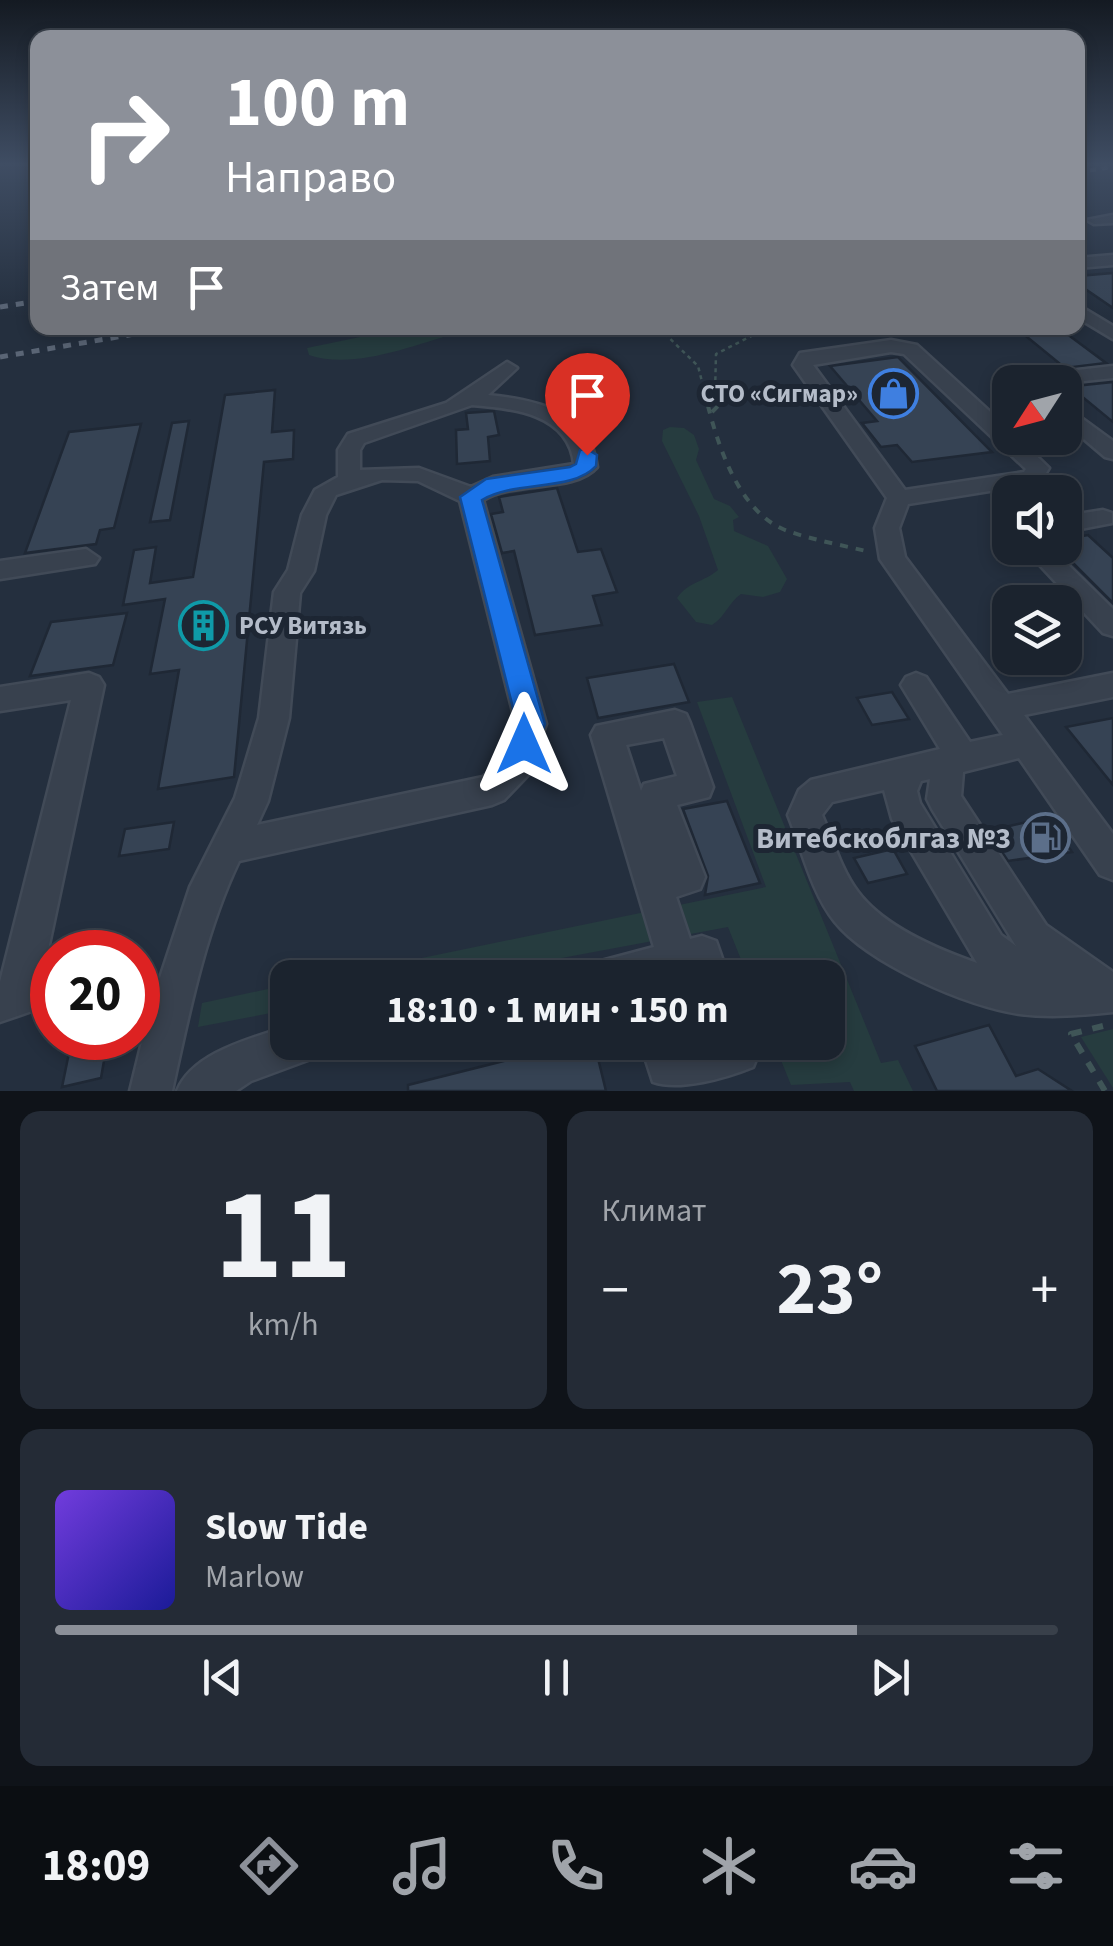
<!DOCTYPE html>
<html lang="ru">
<head>
<meta charset="utf-8">
<style>
  body { margin:0; font-family:"Source Sans 3",sans-serif; background:#242b36; color:#f1f3f6; height:100vh; display:flex; flex-direction:column; font-size:38px; white-space:nowrap }
  * { box-sizing:border-box; margin:0 }
  p { font-size:32px; color:#a0a4aa }
  .icon { flex:none; width:55px; height:55px; fill:none; stroke:currentColor; stroke-width:2; stroke-linecap:round; stroke-linejoin:round }
  .map { position:relative; height:1091px; overflow:hidden }
  .sheet { display:flex; flex-direction:column; gap:20px; padding:20px; background:#0f1319; flex:1 }
  .sheet>* { flex:none }
  .banner { position:absolute; left:30px; top:30px; width:1055px; height:305px; border-radius:20px; box-shadow:0 5px 15px #0003,0 0 0 2px #39404a; background:#8c9099; color:#fff; overflow:hidden }
  .needle { width:65px; rotate:234deg }
  .fabs { position:absolute; left:992px; top:365px; display:grid; gap:20px }
  .fabs a { display:grid; place-items:center; width:90px; height:90px; border-radius:20px; background:#1b232e; box-shadow:0 5px 15px #0003,0 0 0 2px #39404a; font-size:50px }
  .speed { position:absolute; left:30px; top:930px; display:flex; gap:20px; font-size:50px; font-weight:700; text-align:center }
  .speed>* { display:grid; place-content:center; width:130px; height:130px; border-radius:50%; background:#1b232e; box-shadow:0 5px 15px #0003,0 0 0 2px #39404a; line-height:1 }
  .speed .limit { border:15px solid #d22; background:#fff; color:#111 }
  .pin { position:absolute; display:grid; place-items:center; width:85px; height:85px; color:#fff; margin:-102px -42px; border-radius:50% 50% 50% 0; rotate:-45deg; box-shadow:0 0 10px #0007 }
  .pin .icon { rotate:45deg }
  .me { position:absolute; width:110px; margin:-55px; rotate:0deg; stroke-linejoin:round; filter:drop-shadow(0 0 8px #0008) }
  .turn { display:flex; align-items:center; gap:35px; height:210px; padding:0 30px; font-size:45px }
  .turn .icon { width:130px; height:130px; stroke-width:2.5 }
  .turn b { display:block; font-size:70px; line-height:85px }
  .then { display:flex; align-items:center; height:95px; padding:0 30px; background:#0003; gap:20px; font-size:38px }
  .big { font-size:75px; font-weight:700; line-height:1.1 }
  .sheet .widget { flex:1; display:flex; flex-direction:column; justify-content:center; gap:15px; min-width:0; padding:0 35px; border-radius:20px; background:#242b36 }
  .sheet .dial { align-items:center; gap:0 }
  .dial b { font-size:130px; line-height:1 }
  .song { display:flex; align-items:center; gap:30px }
  .cover { width:120px; height:120px; border-radius:15px; background:linear-gradient(135deg,hsl(260 70% 55%),hsl(240 70% 35%)) }
  .played { height:10px; border-radius:5px; background:linear-gradient(90deg,#8c9099 80%,#39404a 80%) }
  .keys { display:flex; justify-content:space-around; direction:ltr }
  .heat { display:flex; justify-content:space-between; align-items:center; font-size:55px; direction:ltr }
  .sheet .tiles { flex:1; display:grid; gap:20px; grid-template-columns:1fr 1fr }
  .widget:last-child { grid-column:span 2 }
  .trip { position:absolute; left:270px; top:960px; width:575px; height:100px; border-radius:20px; background:#1b232e; box-shadow:0 5px 15px #0003,0 0 0 2px #39404a; font-weight:700; line-height:100px; text-align:center }
  .menu { display:flex; height:160px; justify-content:space-around; align-items:center; background:#0b0e12; color:#a0a4aa }
  .menu .icon { width:70px; height:70px }
  .menu .current { color:#8c9099 }
  .menu b { font-size:45px; color:#f1f3f6 }
  .map>svg:first-child { display:block }
</style>
</head>
<body>
<div class="map">
<svg width="1113" height="1091" viewBox="0 0 1113 1091">
  <rect width="100%" height="100%" fill="#242f3e"/>
  <g fill="#263c3f">
    <path d="M403 328H448L454 334C411 346 353 370 309 355L307 348Z"/>
    <path d="M670 427 684 428 694 435 699 449 696 460 714 499 730 506 739 517 733 520 734 531 768 546 787 579 780 592 763 597 741 594C728 603 726 616 712 625L696 622 677 598C688 582 704 582 718 570L699 516 662 441 663 430Z"/>
    <polygon points="732,697 881,1063 898,1060 913,1091 854,1091 850,1082 791,1085 774,1043 828,1042 828,978 748,977 728,927 459,977 325,978 766,887 697,702"/>
    <polygon points="287,985 287,1010 198,1027 202,1003"/>
    <polygon points="1113,1029 1113,1088 1081,1037"/>
  </g>
  <g fill="#364354" stroke="#1f2835" stroke-width="2.5">
    <polygon points="1113,273 1113,308 1078,284 1078,276"/>
    <polygon points="1016,328 1059,328 1106,363 1065,368"/>
    <polygon points="898,357 992,452 912,462 897,445 881,447 862,423 877,421 830,366"/>
    <polygon points="1113,382 1113,422 1079,394 1065,396 1065,387"/>
    <polygon points="275,390 272,432 294,430 293,459 264,462 234,777 158,789 179,670 150,674 165,599 123,605 134,550 156,547 150,583 193,577 225,395"/>
    <polygon points="494,411 499,435 488,437 490,461 457,464 456,430 468,429 466,413"/>
    <polygon points="189,421 170,520 150,522 172,423"/>
    <polygon points="141,424 114,528 100,530 96,544 25,553 69,432"/>
    <polygon points="557,488 578,552 601,549 617,592 593,596 602,625 535,635 514,551 502,553 491,514 503,512 499,497"/>
    <polygon points="1088,535 1113,558 1113,603 1065,555 1065,539"/>
    <polygon points="127,613 113,665 30,676 51,622"/>
    <polygon points="674,664 689,702 598,718 587,678"/>
    <polygon points="892,692 909,719 872,725 857,698"/>
    <polygon points="1113,718 1113,785 1066,727"/>
    <polygon points="727,801 760,883 705,895 708,876 683,809"/>
    <polygon points="1048,817 1072,852 1008,861 988,831"/>
    <polygon points="174,822 169,849 119,856 125,829"/>
    <polygon points="893,849 907,874 868,883 854,858"/>
    <polygon points="989,1025 1016,1076 1038,1069 1072,1091 937,1091 915,1046"/>
    <polygon points="72,1038 108,1038 101,1078 62,1087"/>
    <polygon points="579,1042 594,1042 606,1091 408,1091 408,1085"/>
  </g>
  <g fill="none" stroke-linecap="round" stroke-linejoin="round">
    <defs>
      <g id="minor">
        <polygon points="1113,215 1113,223 1094,224 1087,220"/>
        <polygon points="1113,255 1113,265 1078,268 1078,258"/>
        <polygon points="1078,305 1113,326 1113,339 1078,318"/>
        <path d="M891 340 917 345 1010 430V438H1018L1049 468 1040 483 908 504 899 528 905 557 1008 694 1113 673V697L1024 715 1113 834V880L1100 875 1019 758 963 772 961 796 1046 925 1113 972V1012C1083 1015 1051 1018 1020 1014 967 1007 868 963 835 922 811 892 802 849 788 815L799 790 811 780 940 749 901 685 906 677 916 673 926 677 970 742 1003 735 880 559 875 528 887 498 793 365 800 353ZM891 352 904 354 1026 469 1024 472 905 490 813 365ZM930 779 927 799 932 809 1016 946 1001 935 920 803 917 791 921 781ZM884 790 892 819 977 963C937 949 884 927 858 892 841 870 833 840 822 815L832 802Z"/>
        <path d="M507 362 517 368 488 395C537 400 590 411 597 467 574 493 516 480 483 500L546 724 528 775 504 800 492 805 239 861C205 932 189 1013 172 1091H130L151 1005 190 887 235 798 259 718 274 592 288 570 302 515 315 490 338 477V450L348 434 446 403ZM472 405C513 408 569 414 574 464L493 477 471 487 419 468 360 470V450L364 443ZM382 480 418 481 460 501 516 724 504 757 483 777 257 825 268 801 289 718 300 593 314 571 326 515 336 495Z"/>
        <polygon points="1113,366 1113,378 1065,383 1015,382 1025,376"/>
        <polygon points="1065,406 1113,441 1113,459 1105,457 1065,423"/>
        <polygon points="1103,510 1112,513 1112,523 1065,532 1065,516"/>
        <polygon points="1024,548 1051,548 1113,609 1113,636 1103,633"/>
        <polygon points="86,549 99,558 95,564 0,579 0,561"/>
        <polygon points="89,673 99,677 104,685 38,997 32,1011 0,1022 0,982 71,700 0,711 0,687"/>
        <path d="M675 710 686 714 690 723 713 787 709 797 677 805 705 877 700 889 676 897 690 939 702 936 716 941 729 978H585L590 964 654 947 591 735 596 726ZM664 738 677 776 644 784 641 791 626 745Z"/>
        <path d="M288 1026V1042H321L316 1057 251 1081 236 1091H177C193 1052 251 1039 288 1026Z"/>
        <path d="M640 1042H756L759 1052 753 1067C726 1078 680 1091 653 1082Z"/>
      </g>
    </defs>
    <use href="#minor" stroke="#414a57" stroke-width="5"/>
    <g stroke="#3f5557" stroke-width="2.5" stroke-dasharray="4 4" stroke-linecap="butt">
      <polyline points="659,328 698,366 709,409"/>
      <polyline points="715,409 720,404 715,393 716,354 767,328"/>
    </g>
    <g stroke="#3f5557" stroke-width="4" stroke-dasharray="8 8" stroke-linecap="butt">
      <path d="M708 406C719 449 740 512 785 530 812 540 842 545 870 552"/>
      <polyline points="712,412 718,406"/>
    </g>
    <polyline stroke="#3f5557" stroke-width="6" stroke-dasharray="11 11" stroke-linecap="butt" points="1103,1026 1071,1034 1105,1091"/>
    <use href="#minor" fill="#38414e" fill-rule="evenodd"/>
    <polyline stroke="#5a6575" stroke-width="4" stroke-dasharray="6 6" stroke-linecap="butt" points="1078,172 1113,167"/>
    <g stroke="#5a6575" stroke-width="5" stroke-dasharray="8 8" stroke-linecap="butt">
      <polyline points="0,307 38,301"/>
      <polyline points="0,357 170,328"/>
    </g>
  </g>
  <linearGradient id="sky" x2="0" y2="1"><stop stop-color="#141a22"/><stop offset="0.52" stop-color="#3f4d63"/><stop offset="1" stop-color="#3f4d63" stop-opacity="0"/></linearGradient>
  <rect width="1113" height="316" fill="url(#sky)"/>
  <path fill="#1a73e8" stroke="#114b97" stroke-width="2.5" d="M587 449 597 455 596 466C572 492 515 480 482 500L545 724 534 753 524 756 514 753 510 744 517 724 460 497 486 479 570 467 576 464 580 450Z"/>
  <defs>
    <symbol id="shop-ring" viewBox="-11 -11 22 22"><circle r="9.5" fill="#1d2633" stroke="#3f7fe0" stroke-width="1.5"/><path d="M-5-2.5h2.3a2.7 3.5 0 0 1 5.4 0H5L5.5 6h-11ZM-1.5-2.5h3a1.5 2.3 0 0 0-3 0Z" fill="#3f7fe0"/></symbol>
    <symbol id="building-ring" viewBox="-11 -11 22 22"><circle r="9.5" fill="#1d2633" stroke="#0f9aa8" stroke-width="1.5"/><path d="M-4-6H4V6H1V3H-1V6H-4ZM-2.5-4.3h1.7v1.8h-1.7ZM.8-4.3h1.7v1.8H.8ZM-2.5-1h1.7V.8h-1.7ZM.8-1h1.7V.8H.8Z" fill="#0f9aa8"/></symbol>
    <symbol id="fuel-ring" viewBox="-11 -11 22 22"><circle r="9.5" fill="#1d2633" stroke="#5c6f8a" stroke-width="1.5"/><path d="M-5.5-6h7V0h2V4h1.3V-2.5L3-4.5l.8-.8L6-3V5H2.5V1h-1V6h-7ZM-4.2-4.7v3.2H.2V-4.7Z" fill="#5c6f8a"/></symbol>
  </defs>
  <g fill-rule="evenodd">
    <use href="#shop-ring" x="866" y="366" width="55" height="55"/>
    <use href="#building-ring" x="176" y="598" width="55" height="55"/>
    <use href="#fuel-ring" x="1018" y="810" width="55" height="55"/>
  </g>
  <g text-anchor="middle" stroke-width="10" stroke-linejoin="round" paint-order="stroke">
    <g font-size="25" font-weight="bold" fill="#b4bcc9" stroke="#1d2633" text-anchor="end">
      <text x="858" y="402">СТО «Сигмар»</text>
      <text x="239" y="634" text-anchor="start">РСУ Витязь</text>
    </g>
    <g font-size="30" font-weight="bold" fill="#b4bcc9" stroke="#1d2633" text-anchor="end">
      <text x="1011" y="848">Витебскоблгаз №3</text>
    </g>
  </g>
</svg>
<div class="fabs">
<a><svg class="needle" viewBox="-14 -14 28 28"><path d="M0-13l5 13h-10z" fill="#e53935"/><path d="M0 13l5-13h-10z" fill="#a0a4aa"/></svg></a>
<a><svg class="icon" aria-label="sound" viewBox="0 0 24 24"><path d="M4 9h4l5-4v14l-5-4H4zM17 9q2 3 0 6"/></svg></a>
<a><svg class="icon" aria-label="layers" viewBox="0 0 24 24"><path d="M12 4l9 5-9 5-9-5zM3 14l9 5 9-5"/></svg></a>
</div>
<div class="speed"><div class="limit">20</div></div>
<div class="pin" style="left:587px;top:455px;background:#d93025"><svg class="icon" aria-label="arrive" viewBox="0 0 24 24"><path d="M6 21V4h12l-3 4 3 4H6"/></svg></div>
<svg class="me" style="left:524px;top:744px" viewBox="-20 -20 40 40"><path d="M0-17L14 15 0 8-14 15z" fill="#1a73e8" stroke="#fff" stroke-width="4"/></svg>
<div class="trip">18:10 · 1 мин · 150 m</div>
<div class="banner">
<div class="turn"><svg class="icon" aria-label="right" viewBox="0 0 24 24"><path d="M7 20v-9h11M14 6l5 5-5 5"/></svg><div><b>100 m</b>Направо</div></div>
<div class="then">Затем<svg class="icon" aria-label="arrive" viewBox="0 0 24 24"><path d="M6 21V4h12l-3 4 3 4H6"/></svg></div>
</div>
</div>
<section class="sheet">
<div class="tiles">
<div class="widget dial"><b>11</b><p>km/h</p></div>
<div class="widget"><p>Климат</p>
<div class="heat"><a>−</a><b class="big">23°</b><a>+</a></div>
</div>
<div class="widget">
<div class="song"><i class="cover"></i><div><b>Slow Tide</b><p>Marlow</p></div></div>
<div class="played"></div>
<div class="keys"><svg class="icon" aria-label="previous" viewBox="0 0 24 24"><path d="M18 5L8 12l10 7zM5 5v14"/></svg><svg class="icon" aria-label="pause" viewBox="0 0 24 24"><path d="M8 5v14M16 5v14"/></svg><svg class="icon" aria-label="next" viewBox="0 0 24 24"><path d="M6 5l10 7-10 7zM19 5v14"/></svg></div>
</div>
</div>
</section>
<nav class="menu">
<b>18:09</b>
<svg class="icon current" aria-label="directions" viewBox="0 0 24 24"><path d="M12 3l9 9-9 9-9-9zM9 14v-3h6M13 9l2 2-2 2"/></svg>
<svg class="icon" aria-label="music" viewBox="0 0 24 24"><path d="M9 18V5l10-2v13"/><circle cx="6" cy="18" r="3"/><circle cx="16" cy="16" r="3"/></svg>
<svg class="icon" aria-label="phone" viewBox="0 0 24 24"><path d="M5 4h4l2 5-3 2q2 4 5 5l2-3 5 2v4C11 20 4 13 5 4z"/></svg>
<svg class="icon" aria-label="climate" viewBox="0 0 24 24"><path d="M12 3v18M4 7l16 10M4 17L20 7"/></svg>
<svg class="icon" aria-label="car" viewBox="0 0 24 24"><path d="M5 17H2v-5l4-1 3-4h7l3 4 3 1v5h-3M9 17h6M6 11h13"/><circle cx="7" cy="17" r="2"/><circle cx="17" cy="17" r="2"/></svg>
<svg class="icon" aria-label="filters" viewBox="0 0 24 24"><path d="M4 7h16M4 17h16"/><circle cx="9" cy="7" r="2"/><circle cx="15" cy="17" r="2"/></svg>
</nav>
</body>
</html>
